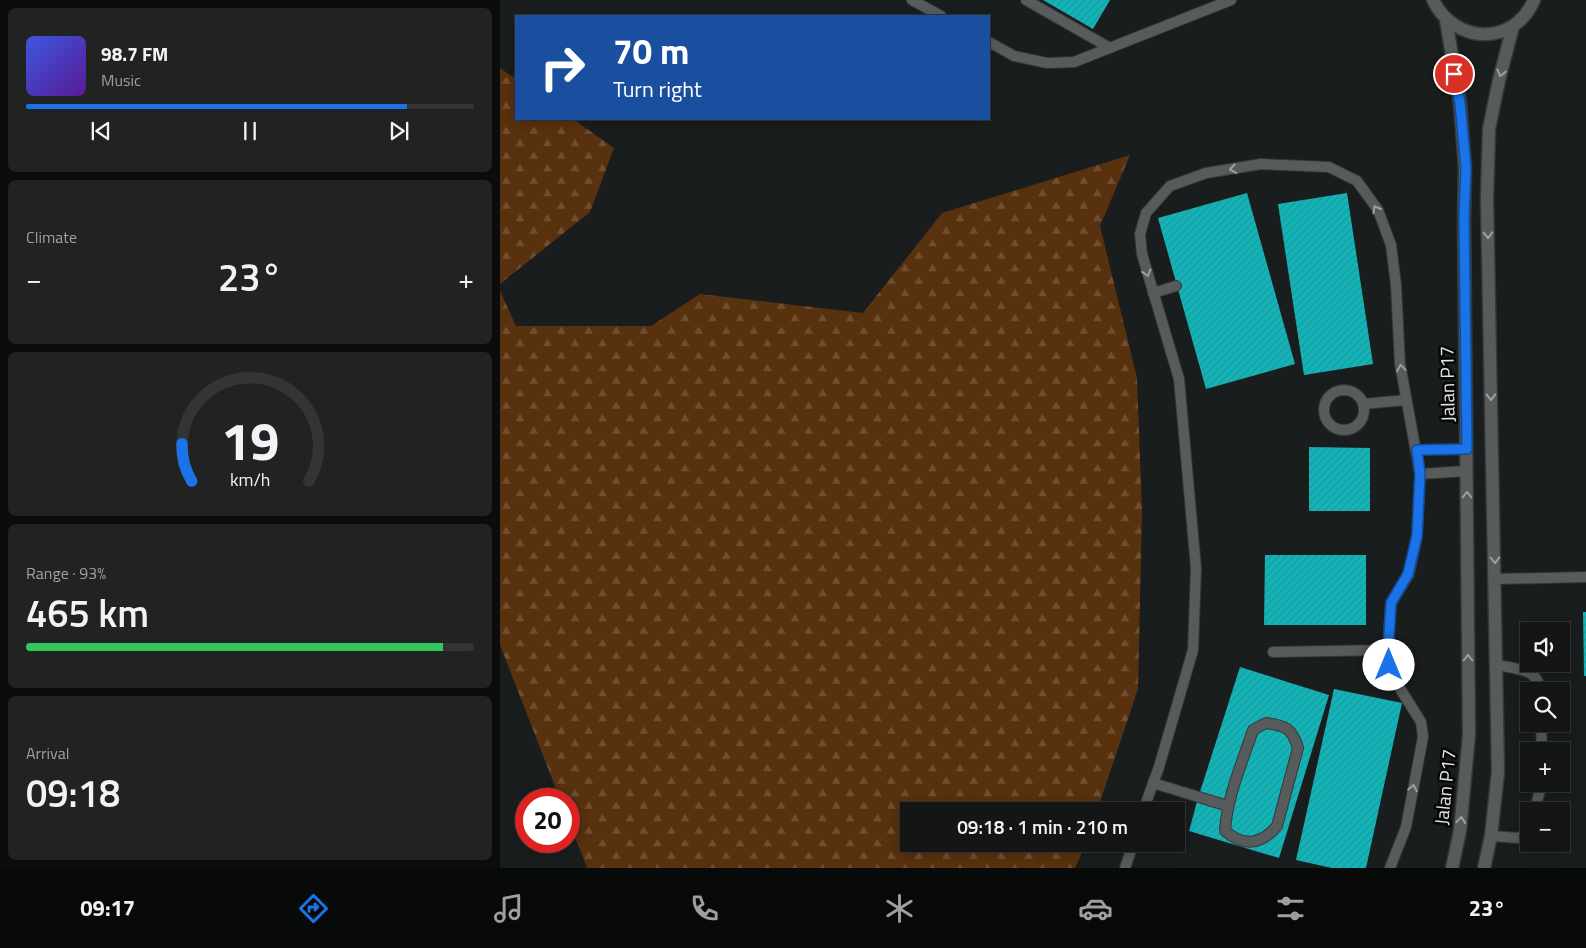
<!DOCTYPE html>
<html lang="en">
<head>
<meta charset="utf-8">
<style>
  body { margin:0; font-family:"Titillium Web",sans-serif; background:#212323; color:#f1f3f6; height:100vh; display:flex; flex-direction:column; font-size:19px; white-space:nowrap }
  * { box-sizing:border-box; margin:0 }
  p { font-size:16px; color:#9d9fa1 }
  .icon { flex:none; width:28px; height:28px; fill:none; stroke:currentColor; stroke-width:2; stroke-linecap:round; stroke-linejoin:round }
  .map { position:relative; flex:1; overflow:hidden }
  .sheet { display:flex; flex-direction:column; gap:8px; padding:8px; background:#0b0c0c; width:500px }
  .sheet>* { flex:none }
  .guide { position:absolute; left:15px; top:15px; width:475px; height:105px; border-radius:0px; box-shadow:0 2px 12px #0003,0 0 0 1px #333535; background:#1a4fa0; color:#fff; overflow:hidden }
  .fabs { position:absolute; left:1020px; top:622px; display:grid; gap:10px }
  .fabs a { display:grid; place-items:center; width:50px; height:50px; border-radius:0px; background:#141616; box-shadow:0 2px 12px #0003,0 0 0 1px #333535; font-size:25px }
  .speed { position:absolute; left:15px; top:788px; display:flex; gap:10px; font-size:25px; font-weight:700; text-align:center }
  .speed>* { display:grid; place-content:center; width:65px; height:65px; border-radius:50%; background:#141616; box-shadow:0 2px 12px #0003,0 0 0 1px #333535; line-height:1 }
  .speed .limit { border:8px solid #d22; background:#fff; color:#111 }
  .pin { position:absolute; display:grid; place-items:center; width:42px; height:42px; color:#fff; margin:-21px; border:2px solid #fff; border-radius:50%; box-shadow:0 1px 5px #0007 }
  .me { position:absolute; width:55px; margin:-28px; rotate:0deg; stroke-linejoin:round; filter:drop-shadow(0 0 4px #0008) }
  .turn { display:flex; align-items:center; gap:18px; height:105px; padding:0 15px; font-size:22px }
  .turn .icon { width:65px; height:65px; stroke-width:2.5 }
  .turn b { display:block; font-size:35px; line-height:42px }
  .big { font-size:38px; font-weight:600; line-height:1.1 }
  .sheet .widget { flex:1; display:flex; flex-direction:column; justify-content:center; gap:8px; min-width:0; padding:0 18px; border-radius:8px; background:#212323 }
  .sheet .dial { align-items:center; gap:0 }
  .dial svg { height:130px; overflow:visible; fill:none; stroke:#333535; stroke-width:7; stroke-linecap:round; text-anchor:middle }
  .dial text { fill:#f1f3f6; stroke:none }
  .song { display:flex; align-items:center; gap:15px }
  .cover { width:60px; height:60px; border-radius:8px; background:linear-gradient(135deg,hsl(230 70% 55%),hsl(270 70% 35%)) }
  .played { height:5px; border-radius:2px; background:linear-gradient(90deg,#1a73e8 85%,#333535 85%) }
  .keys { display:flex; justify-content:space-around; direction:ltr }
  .heat { display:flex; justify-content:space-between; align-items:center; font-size:28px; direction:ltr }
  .charge { height:8px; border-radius:4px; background:linear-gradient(90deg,#34c759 93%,#333535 0) }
  .trip { position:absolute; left:400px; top:802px; width:285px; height:50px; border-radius:0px; background:#141616; box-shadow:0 2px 12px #0003,0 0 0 1px #333535; font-weight:600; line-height:50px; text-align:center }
  .tabs { display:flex; height:80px; justify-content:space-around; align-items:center; background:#080909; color:#9d9fa1 }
  .tabs .icon { width:35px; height:35px }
  .tabs .selected { color:#1a73e8 }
  .tabs b { font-size:22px; color:#f1f3f6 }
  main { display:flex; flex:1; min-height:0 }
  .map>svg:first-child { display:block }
</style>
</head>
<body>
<main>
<section class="sheet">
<div class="widget">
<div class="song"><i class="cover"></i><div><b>98.7 FM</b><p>Music</p></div></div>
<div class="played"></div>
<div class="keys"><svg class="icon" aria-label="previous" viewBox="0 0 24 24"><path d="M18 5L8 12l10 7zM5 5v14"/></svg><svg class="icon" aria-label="pause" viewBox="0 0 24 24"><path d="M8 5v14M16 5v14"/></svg><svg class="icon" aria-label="next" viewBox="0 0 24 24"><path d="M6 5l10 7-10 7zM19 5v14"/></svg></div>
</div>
<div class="widget"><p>Climate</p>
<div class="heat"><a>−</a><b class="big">23°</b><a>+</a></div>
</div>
<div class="widget dial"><svg viewBox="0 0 100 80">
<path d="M14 69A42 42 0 1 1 86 69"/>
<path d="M14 69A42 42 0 0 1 8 46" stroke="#1a73e8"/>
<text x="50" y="56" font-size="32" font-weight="700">19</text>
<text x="50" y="72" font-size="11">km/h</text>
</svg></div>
<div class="widget"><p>Range · 93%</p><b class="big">465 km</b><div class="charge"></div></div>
<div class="widget"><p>Arrival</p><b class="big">09:18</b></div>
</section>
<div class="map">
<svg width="1086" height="868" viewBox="0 0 1086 868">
  <defs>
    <pattern id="forest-firs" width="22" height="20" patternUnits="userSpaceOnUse" patternTransform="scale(1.25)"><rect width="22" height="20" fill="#58310e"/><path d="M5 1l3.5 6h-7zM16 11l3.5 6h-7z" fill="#704f31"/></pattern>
    <pattern id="building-hatch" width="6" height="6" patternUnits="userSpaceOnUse" patternTransform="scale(1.25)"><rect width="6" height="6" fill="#13b4b8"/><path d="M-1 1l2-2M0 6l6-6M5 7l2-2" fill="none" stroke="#1f989b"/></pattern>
  </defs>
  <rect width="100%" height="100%" fill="#1a1d1d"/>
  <g fill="url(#forest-firs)">
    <polygon points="0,68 16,79 16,119 73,119 114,148 90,212 0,284"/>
    <polygon points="630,155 600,226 637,378 642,510 638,689 597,811 409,811 409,844 586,844 575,868 87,868 69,821 69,799 60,799 0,645 0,291 16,326 151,326 200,294 363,313 442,213"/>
  </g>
  <g fill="url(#building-hatch)">
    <polygon points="543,0 610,0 593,29"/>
    <polygon points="747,193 795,364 706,389 658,218"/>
    <polygon points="847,193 873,364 804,375 778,204"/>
    <polygon points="809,447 870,448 870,511 809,511"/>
    <polygon points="765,555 866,555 866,625 764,625"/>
    <polygon points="1083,612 1086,612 1086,676 1084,676"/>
    <polygon points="740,667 829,695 779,858 689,831 698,798"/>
    <polygon points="834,689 902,703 866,868 832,868 796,860"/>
  </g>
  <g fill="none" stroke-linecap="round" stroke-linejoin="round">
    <defs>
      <g id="service">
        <polyline points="412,0 441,16"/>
        <polyline points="526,0 610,48"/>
        <polyline points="489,42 514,56 547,63 574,62 731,0"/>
        <polyline points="653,293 676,286"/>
        <circle cx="844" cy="410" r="20"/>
        <polyline points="863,404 906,400"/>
        <polyline points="917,450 967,449"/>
        <polyline points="920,474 967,471"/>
        <polyline points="996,579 1086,577"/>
        <polyline points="773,652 888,650"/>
        <path d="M997 665C1016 669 1039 668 1040 691"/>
        <path d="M766 723C786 726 792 728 798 748L777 826C761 845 744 847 725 831 727 797 742 763 753 730Z"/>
        <polyline points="1041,724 1042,751"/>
        <polyline points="653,783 728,806"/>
        <polyline points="643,811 659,767 693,650 696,568 679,379 642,254 640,234 646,213 670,186 706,173 761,164 829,167 857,181 878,210 891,245 896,285 900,364 920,474 917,536 909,574 891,603 888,650 889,665 896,682 921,722 923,737 906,827 890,868"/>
        <polyline points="1034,811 1042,784"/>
        <polyline points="991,836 1019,838 1028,832 1029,829"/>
        <polyline points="625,868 633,844"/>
      </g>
      <g id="tertiary">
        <path d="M933 0C954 44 1014 47 1034 0"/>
        <polyline points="946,20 960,103 965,168 964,218 969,735 960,831 952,868"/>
        <polyline points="984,868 991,836 998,772 987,199 989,129 999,80 1013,26"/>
      </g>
    </defs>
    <use href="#service" stroke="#363838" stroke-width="12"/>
    <use href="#tertiary" stroke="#363838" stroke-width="15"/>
    <use href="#service" stroke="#575b5b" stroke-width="10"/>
    <use href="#tertiary" stroke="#575b5b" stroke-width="12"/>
  </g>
  <defs><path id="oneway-chevron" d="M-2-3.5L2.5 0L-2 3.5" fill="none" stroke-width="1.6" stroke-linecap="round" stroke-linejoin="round" transform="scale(1.25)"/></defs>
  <g stroke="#9da0a0">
    <use href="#oneway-chevron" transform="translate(1001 73) rotate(104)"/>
    <use href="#oneway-chevron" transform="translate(733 169) rotate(170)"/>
    <use href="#oneway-chevron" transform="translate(876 209) rotate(-120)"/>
    <use href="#oneway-chevron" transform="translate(988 235) rotate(89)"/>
    <use href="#oneway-chevron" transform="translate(647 273) rotate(73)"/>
    <use href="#oneway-chevron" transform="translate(901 368) rotate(-98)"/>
    <use href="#oneway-chevron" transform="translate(991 397) rotate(89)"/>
    <use href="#oneway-chevron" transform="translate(967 495) rotate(-90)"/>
    <use href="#oneway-chevron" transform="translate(995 560) rotate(89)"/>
    <use href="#oneway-chevron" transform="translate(968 658) rotate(-90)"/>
    <use href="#oneway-chevron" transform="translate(913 788) rotate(-79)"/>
    <use href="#oneway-chevron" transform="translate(961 820) rotate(-85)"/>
  </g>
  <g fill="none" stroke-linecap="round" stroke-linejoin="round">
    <defs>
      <polyline id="route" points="889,665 888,650 891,603 908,574 917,536 920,474 917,450 967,449 964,218 966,168 960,103 954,74"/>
    </defs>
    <use href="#route" stroke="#114b97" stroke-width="12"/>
    <use href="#route" stroke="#1a73e8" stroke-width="9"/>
  </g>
  <g text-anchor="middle" stroke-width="5" stroke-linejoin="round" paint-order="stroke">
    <g font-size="19" fill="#e3e5e5" stroke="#060707">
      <text transform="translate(947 384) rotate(-91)" y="7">Jalan P17</text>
      <text transform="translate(945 787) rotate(-84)" y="7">Jalan P17</text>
    </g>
  </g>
</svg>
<div class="fabs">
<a><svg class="icon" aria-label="sound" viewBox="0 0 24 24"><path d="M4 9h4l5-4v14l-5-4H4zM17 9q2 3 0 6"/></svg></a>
<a><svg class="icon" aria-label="search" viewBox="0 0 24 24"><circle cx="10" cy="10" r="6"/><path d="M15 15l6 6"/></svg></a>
<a>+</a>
<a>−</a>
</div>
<div class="speed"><div class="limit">20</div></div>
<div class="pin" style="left:954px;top:74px;background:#d93025"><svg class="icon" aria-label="arrive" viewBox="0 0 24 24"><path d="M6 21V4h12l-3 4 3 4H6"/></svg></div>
<svg class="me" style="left:889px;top:665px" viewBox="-20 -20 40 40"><circle r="19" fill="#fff"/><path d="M0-13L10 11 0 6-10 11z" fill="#1a73e8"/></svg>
<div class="trip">09:18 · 1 min · 210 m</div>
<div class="guide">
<div class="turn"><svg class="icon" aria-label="right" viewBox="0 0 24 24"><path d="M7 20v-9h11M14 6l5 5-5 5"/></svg><div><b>70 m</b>Turn right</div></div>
</div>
</div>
</main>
<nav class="tabs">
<b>09:17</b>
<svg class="icon selected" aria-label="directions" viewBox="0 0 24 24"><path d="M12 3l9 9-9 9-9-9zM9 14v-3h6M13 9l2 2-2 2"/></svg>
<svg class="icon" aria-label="music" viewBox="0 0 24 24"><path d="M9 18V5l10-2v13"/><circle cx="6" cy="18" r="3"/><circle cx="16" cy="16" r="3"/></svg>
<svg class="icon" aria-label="phone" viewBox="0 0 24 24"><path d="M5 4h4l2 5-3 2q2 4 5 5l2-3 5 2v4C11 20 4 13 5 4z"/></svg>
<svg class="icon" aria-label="climate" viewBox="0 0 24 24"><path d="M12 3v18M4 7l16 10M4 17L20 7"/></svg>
<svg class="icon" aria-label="car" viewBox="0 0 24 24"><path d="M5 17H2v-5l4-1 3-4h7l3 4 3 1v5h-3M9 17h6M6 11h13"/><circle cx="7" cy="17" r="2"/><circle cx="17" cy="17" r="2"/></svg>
<svg class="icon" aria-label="filters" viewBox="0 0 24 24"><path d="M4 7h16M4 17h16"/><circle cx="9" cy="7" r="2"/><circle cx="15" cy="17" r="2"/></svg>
<b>23°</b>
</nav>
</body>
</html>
